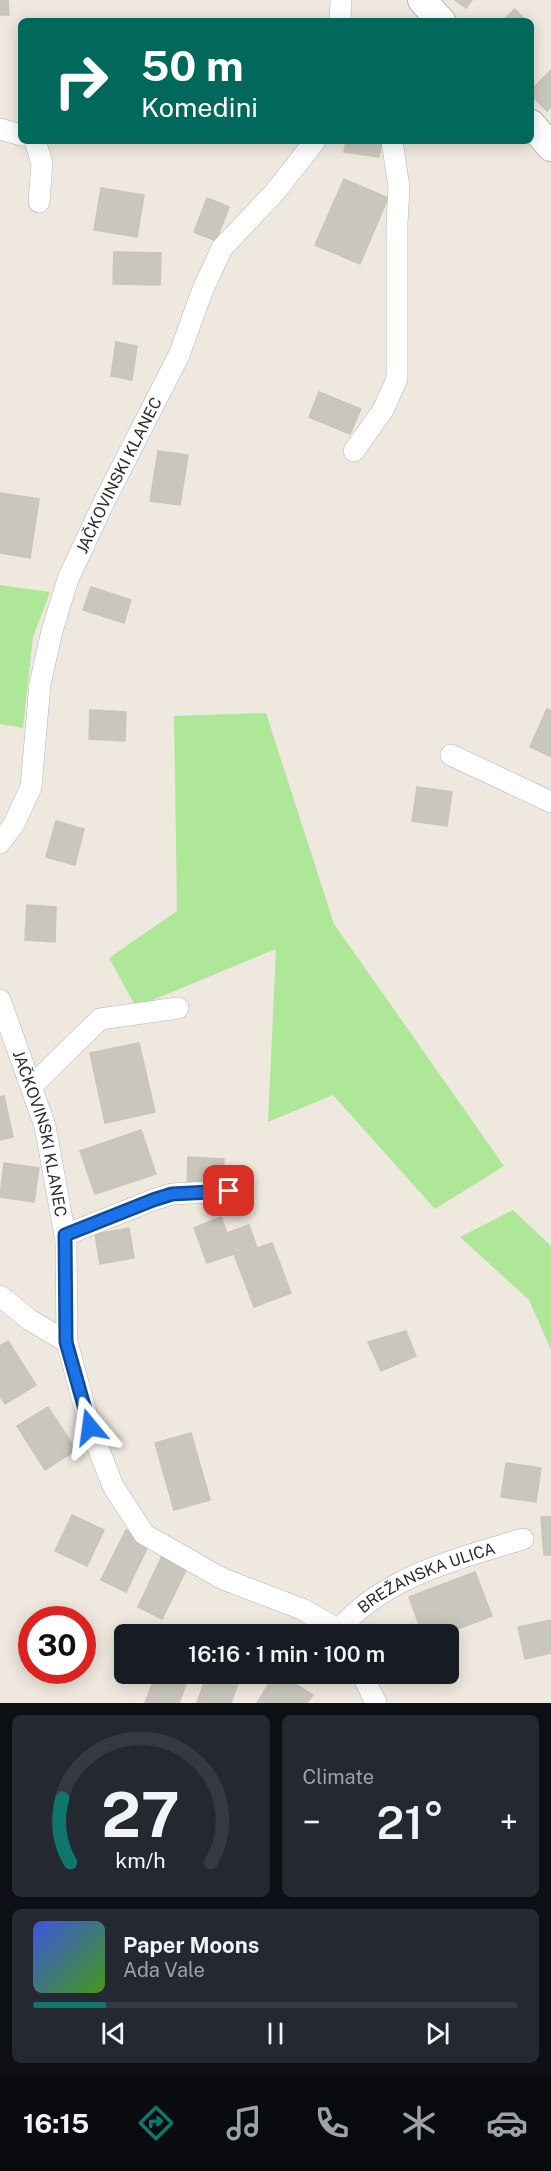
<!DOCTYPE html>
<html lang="en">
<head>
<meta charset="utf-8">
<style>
  body { margin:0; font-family:"Public Sans",sans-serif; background:#242831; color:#f1f3f6; height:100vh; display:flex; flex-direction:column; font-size:22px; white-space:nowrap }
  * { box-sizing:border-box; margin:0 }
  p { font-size:20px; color:#9ea1a6 }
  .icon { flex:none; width:33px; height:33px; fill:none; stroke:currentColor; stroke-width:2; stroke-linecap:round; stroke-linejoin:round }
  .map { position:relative; height:1703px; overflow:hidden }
  .details { display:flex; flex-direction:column; gap:12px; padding:12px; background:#0d0f14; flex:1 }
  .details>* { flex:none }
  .hud { position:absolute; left:18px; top:18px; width:516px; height:126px; border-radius:9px; box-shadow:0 3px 15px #0003; background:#00695c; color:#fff; overflow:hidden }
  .speed { position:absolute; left:18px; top:1606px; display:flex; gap:12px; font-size:30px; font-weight:700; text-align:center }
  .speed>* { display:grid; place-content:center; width:78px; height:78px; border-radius:50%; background:#171b24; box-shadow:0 3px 15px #0003; line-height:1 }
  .speed .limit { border:9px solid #d22; background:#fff; color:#111 }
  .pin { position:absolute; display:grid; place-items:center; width:51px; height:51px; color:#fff; margin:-26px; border-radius:12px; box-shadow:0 3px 9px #0006 }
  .me { position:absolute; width:66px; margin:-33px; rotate:344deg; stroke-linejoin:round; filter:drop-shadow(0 0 4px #0008) }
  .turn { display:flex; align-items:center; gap:21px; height:126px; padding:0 24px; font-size:27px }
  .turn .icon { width:78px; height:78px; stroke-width:2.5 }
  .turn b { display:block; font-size:42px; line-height:51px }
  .big { font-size:45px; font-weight:600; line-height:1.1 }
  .details .card { flex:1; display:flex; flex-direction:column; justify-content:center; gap:9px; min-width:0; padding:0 21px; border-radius:9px; background:#242831 }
  .details .dial { align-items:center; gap:0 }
  .dial svg { height:156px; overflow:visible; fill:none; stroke:#363941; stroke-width:7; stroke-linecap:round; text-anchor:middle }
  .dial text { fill:#f1f3f6; stroke:none }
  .song { display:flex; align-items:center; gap:18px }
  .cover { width:72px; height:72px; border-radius:9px; background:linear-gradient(135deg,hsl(230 70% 55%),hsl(100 70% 35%)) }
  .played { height:6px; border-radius:3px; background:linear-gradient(90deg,#0f766e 15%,#363941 15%) }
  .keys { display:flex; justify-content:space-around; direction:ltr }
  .heat { display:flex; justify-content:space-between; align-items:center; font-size:33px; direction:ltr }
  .details .tiles { flex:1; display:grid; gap:12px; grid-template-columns:1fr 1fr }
  .card:last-child { grid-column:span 2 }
  .trip { position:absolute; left:114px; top:1624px; width:345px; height:60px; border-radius:9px; background:#171b24; box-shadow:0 3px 15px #0003; font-weight:600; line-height:60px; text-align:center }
  .tabs { display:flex; height:96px; justify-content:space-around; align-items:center; background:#090b0e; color:#9ea1a6 }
  .tabs .icon { width:42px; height:42px }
  .tabs .active { color:#0f766e }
  .tabs b { font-size:27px; color:#f1f3f6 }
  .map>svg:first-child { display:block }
</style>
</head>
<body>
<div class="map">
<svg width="551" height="1703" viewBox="0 0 551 1703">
  <rect width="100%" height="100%" fill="#eee8de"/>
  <g fill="#afe799">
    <polygon points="0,585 50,592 33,637 23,728 0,724"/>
    <polygon points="266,713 334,924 504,1166 435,1209 333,1095 268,1122 276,949 136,1007 109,958 177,911 174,716"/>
    <polygon points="513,1210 551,1246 551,1350 529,1300 460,1237"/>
  </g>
  <g fill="#c9c6bd" stroke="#cac5b7" stroke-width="1.5">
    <polygon points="0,0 8,0 9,15 0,15"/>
    <polygon points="455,0 472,0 466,8"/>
    <polygon points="515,9 526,21 502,21"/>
    <polygon points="551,70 551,107 547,111 531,95 531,90"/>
    <polygon points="346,141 382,141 379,157 344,152"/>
    <polygon points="344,179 388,198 360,264 315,245"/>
    <polygon points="101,188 144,195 137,237 94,230"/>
    <polygon points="207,198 229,207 216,241 194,232"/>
    <polygon points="114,252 161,253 160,285 113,284"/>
    <polygon points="116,342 137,346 132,380 111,376"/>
    <polygon points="319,392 361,409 350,434 309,417"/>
    <polygon points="158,451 188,455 180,505 150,501"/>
    <polygon points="0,493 39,499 30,558 0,553"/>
    <polygon points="91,587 131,600 124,623 83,610"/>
    <polygon points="547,709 551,711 551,757 530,747"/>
    <polygon points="90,710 126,712 125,741 89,739"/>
    <polygon points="417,787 452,792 447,826 412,821"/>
    <polygon points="56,821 84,829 75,865 46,857"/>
    <polygon points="27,905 56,907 55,942 25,940"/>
    <polygon points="139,1043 155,1112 105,1123 90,1053"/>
    <polygon points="4,1096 13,1137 0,1140 0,1097"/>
    <polygon points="141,1130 156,1174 95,1194 80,1151"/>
    <polygon points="188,1157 224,1159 223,1186 187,1185"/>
    <polygon points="4,1163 39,1168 34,1202 0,1197"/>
    <polygon points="221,1217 227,1233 249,1225 257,1248 272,1243 291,1293 254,1307 234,1254 207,1263 194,1228"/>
    <polygon points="129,1228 134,1258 100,1264 95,1234"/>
    <polygon points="406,1331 416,1356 381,1371 368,1342"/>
    <polygon points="8,1341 36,1385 5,1404 0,1396 0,1346"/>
    <polygon points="48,1407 76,1450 45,1470 17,1426"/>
    <polygon points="191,1433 210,1500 174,1510 155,1443"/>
    <polygon points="506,1463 541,1468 536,1502 501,1497"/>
    <polygon points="72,1515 104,1530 87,1566 55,1551"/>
    <polygon points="541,1517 551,1517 551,1555 544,1555"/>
    <polygon points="126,1530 150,1542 126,1592 101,1580"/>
    <polygon points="162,1556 187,1568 162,1619 138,1607"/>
    <polygon points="475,1572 492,1616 441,1635 423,1635 409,1597"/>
    <polygon points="551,1620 551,1653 525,1659 518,1627"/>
    <polygon points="156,1674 190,1674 179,1703 145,1703"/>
    <polygon points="207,1674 238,1684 231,1703 197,1703"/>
    <polygon points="275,1674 279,1674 313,1695 307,1703 257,1703"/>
  </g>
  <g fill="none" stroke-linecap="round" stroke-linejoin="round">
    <defs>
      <g id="street">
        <polyline points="340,21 341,0"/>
        <polyline points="0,129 21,135"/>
        <polyline points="35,141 42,163 39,202"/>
        <polyline points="354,451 383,410 397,379 397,223 399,187 392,141"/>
        <polyline points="451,755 551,802"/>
        <path id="s1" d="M0 843 14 824 31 787 40 684 52 631 68 579 103 504 179 355 203 289 222 248 275 192 315 141"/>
        <path id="s2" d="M0 1000 45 1126 66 1241 67 1342 90 1427 113 1486 144 1534 223 1579 302 1609 339 1630 342 1635"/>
        <polyline points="31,1087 100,1019 178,1008"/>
        <polyline points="65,1235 153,1200 172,1194 229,1191"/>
        <polyline points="0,1296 30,1320 67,1342"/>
        <path id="s3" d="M339 1630C382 1577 460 1558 523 1539"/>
        <polyline points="362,1674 376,1703"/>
      </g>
      <g id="secondary">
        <polyline points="422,0 441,21"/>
        <polyline points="531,124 551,147"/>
      </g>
    </defs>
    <use href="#street" stroke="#b2b4c0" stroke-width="22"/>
    <use href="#secondary" stroke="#b2b4c0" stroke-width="30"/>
    <use href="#street" stroke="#fff" stroke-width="21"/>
    <use href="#secondary" stroke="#fff" stroke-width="28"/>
  </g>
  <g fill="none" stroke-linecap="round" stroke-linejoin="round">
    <defs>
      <polyline id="route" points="90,1427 66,1342 65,1235 153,1200 172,1194 229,1191"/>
    </defs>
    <use href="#route" stroke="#114b97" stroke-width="15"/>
    <use href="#route" stroke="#1a73e8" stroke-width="10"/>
  </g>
  <g text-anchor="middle" stroke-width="6" stroke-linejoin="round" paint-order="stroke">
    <g font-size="16" fill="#2c2c2c" stroke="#fff">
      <text dy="6" stroke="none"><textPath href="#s1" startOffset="392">JAČKOVINSKI KLANEC</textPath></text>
      <text dy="6" stroke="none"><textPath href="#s2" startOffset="140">JAČKOVINSKI KLANEC</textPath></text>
      <text dy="6" stroke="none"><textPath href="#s3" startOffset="104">BREŽANSKA ULICA</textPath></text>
    </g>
  </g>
</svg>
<div class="speed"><div class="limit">30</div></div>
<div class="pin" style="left:229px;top:1191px;background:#d93025"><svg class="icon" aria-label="arrive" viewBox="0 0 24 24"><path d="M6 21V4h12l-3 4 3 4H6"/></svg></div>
<svg class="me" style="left:90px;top:1427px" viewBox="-20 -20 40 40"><path d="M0-17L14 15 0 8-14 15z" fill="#1a73e8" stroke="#fff" stroke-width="4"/></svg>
<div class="trip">16:16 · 1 min · 100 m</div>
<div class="hud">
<div class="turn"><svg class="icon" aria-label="right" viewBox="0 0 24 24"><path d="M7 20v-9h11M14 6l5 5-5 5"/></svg><div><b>50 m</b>Komedini</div></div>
</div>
</div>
<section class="details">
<div class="tiles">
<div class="card dial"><svg viewBox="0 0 100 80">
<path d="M14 69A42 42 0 1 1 86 69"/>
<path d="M14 69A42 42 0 0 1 10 36" stroke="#0f766e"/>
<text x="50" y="56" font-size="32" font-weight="700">27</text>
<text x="50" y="72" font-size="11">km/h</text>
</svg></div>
<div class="card"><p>Climate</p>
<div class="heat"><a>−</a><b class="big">21°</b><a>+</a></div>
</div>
<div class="card">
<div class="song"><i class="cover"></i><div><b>Paper Moons</b><p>Ada Vale</p></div></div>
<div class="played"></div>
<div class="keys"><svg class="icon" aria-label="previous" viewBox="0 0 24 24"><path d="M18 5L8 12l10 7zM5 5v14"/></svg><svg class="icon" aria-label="pause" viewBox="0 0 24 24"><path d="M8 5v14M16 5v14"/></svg><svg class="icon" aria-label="next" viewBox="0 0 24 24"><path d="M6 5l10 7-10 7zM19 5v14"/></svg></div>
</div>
</div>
</section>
<nav class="tabs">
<b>16:15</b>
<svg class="icon active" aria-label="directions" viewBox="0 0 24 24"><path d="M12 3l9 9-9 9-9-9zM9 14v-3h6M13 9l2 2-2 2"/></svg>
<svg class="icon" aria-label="music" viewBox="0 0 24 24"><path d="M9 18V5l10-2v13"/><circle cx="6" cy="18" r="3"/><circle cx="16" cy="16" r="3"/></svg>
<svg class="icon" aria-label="phone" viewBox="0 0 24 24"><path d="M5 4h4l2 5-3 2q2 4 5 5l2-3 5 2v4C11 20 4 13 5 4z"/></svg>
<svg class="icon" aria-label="climate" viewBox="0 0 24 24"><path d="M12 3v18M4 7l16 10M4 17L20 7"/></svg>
<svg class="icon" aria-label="car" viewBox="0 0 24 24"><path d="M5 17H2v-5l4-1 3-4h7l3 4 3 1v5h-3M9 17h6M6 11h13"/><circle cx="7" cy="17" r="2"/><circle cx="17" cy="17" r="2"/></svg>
</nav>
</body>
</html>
